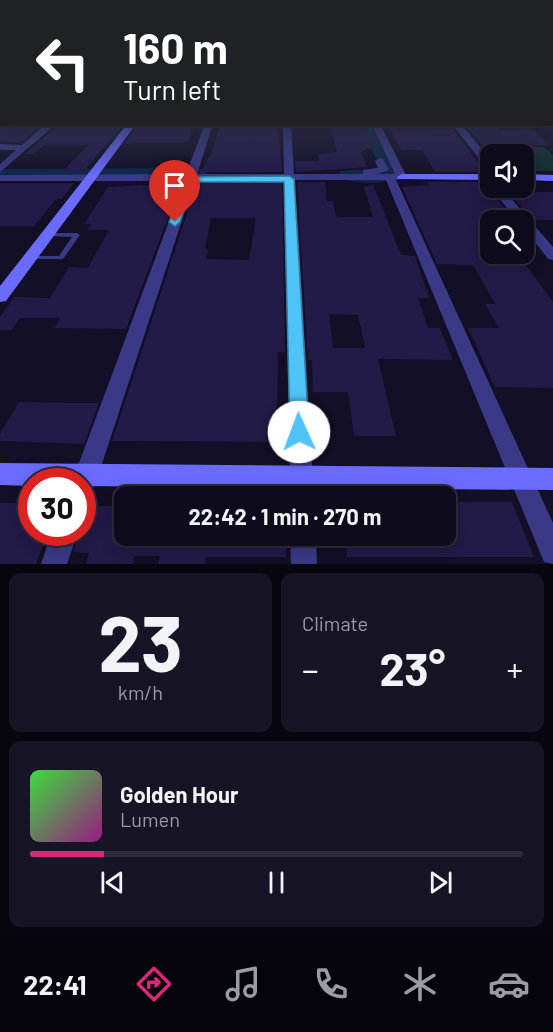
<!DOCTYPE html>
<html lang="en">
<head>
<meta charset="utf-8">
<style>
  body { margin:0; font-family:Barlow,sans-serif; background:#171425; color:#f1f3f6; height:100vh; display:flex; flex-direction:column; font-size:22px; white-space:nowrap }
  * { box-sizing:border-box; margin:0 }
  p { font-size:20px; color:#9b9ba3 }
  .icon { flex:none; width:33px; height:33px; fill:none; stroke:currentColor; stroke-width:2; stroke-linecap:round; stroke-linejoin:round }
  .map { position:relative; height:564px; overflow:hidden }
  .panel { display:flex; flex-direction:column; gap:9px; padding:9px; background:#08060f; flex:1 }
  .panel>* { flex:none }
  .banner { position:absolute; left:0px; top:0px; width:554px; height:126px; box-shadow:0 3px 15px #0003,0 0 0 2px #2e2b3b; background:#202124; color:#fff; overflow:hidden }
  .buttons { position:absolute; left:480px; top:144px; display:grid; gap:12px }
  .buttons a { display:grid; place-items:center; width:54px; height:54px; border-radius:12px; background:#0e0b1c; box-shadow:0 3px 15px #0003,0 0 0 2px #2e2b3b; font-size:30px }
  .speed { position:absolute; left:18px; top:468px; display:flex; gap:12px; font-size:30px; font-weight:700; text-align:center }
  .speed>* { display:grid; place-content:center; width:78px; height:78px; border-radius:50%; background:#0e0b1c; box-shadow:0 3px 15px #0003,0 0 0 2px #2e2b3b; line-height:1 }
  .speed .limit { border:9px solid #d22; background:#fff; color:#111 }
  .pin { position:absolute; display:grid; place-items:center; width:51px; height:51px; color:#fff; margin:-62px -26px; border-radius:50% 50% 50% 0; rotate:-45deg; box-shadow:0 0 6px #0007 }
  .pin .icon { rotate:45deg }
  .me { position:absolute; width:66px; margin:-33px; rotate:358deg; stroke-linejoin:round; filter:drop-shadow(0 0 4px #0008) }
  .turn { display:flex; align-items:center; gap:21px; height:126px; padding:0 24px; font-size:27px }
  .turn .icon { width:78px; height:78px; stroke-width:2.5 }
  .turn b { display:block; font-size:42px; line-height:51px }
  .big { font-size:45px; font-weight:700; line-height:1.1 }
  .panel .card { flex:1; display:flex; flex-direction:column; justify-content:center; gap:9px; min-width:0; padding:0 21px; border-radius:12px; background:#171425 }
  .panel .dial { align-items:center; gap:0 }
  .dial b { font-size:78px; line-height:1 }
  .song { display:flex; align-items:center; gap:18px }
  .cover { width:72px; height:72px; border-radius:9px; background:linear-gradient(135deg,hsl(120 70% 55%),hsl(310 70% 35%)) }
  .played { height:6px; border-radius:3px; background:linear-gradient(90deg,#db2777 15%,#2e2b3b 15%) }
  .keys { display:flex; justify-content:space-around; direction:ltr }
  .heat { display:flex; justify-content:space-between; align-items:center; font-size:33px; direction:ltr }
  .panel .tiles { flex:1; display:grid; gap:9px; grid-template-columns:1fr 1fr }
  .card:last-child { grid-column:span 2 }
  .trip { position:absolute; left:114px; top:486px; width:342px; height:60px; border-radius:12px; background:#0e0b1c; box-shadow:0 3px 15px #0003,0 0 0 2px #2e2b3b; font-weight:700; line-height:60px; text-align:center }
  .dock { display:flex; height:96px; justify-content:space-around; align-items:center; background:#06040b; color:#9b9ba3 }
  .dock .icon { width:42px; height:42px }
  .dock .active { color:#db2777 }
  .dock b { font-size:27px; color:#f1f3f6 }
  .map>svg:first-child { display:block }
</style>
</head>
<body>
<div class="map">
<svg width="553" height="564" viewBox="0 0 553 564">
  <rect width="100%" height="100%" fill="#120f26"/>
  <polygon fill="#12302e" points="480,147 544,147 553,155 553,171 524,171 524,154 490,154 490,159"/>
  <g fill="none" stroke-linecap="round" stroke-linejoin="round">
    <g fill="#0d274b" fill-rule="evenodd">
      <path d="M362 124H379L402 172C392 187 356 183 341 179L338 175 341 171 380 169Z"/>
      <polygon points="198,168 205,170 208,174 205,178 0,181 0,169"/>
    </g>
  </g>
  <g fill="#221a47" fill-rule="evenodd">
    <polygon points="64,124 124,124 83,172 62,172 88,145 44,145 33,154 25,154 55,128"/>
    <polygon points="138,124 195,124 187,143 135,143 123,145"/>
    <polygon points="221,124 278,124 282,172 201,172 210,155"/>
    <polygon points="464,124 494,124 500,130 533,130 550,145 483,146"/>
    <polygon points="364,127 373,147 361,152 367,167 296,172 295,161 319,161 318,154 337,152 331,128"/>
    <polygon points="0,128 38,128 21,143 0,141"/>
    <polygon points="389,128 453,129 485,172 435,172 422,150 401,150"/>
    <path d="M282 182 285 352H278L277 423H286V442L112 441 197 183ZM211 218H256L249 260 206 259 208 249H205Z"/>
    <path d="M297 182H325L327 201H333L336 216 341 217H373L364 187 373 184 401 255 415 256 429 298H418L428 328H440L453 360 378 359 396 436H354L348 392H313L312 360H308ZM329 314 358 315 365 348H333Z"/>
    <polygon points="427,182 490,182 489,189 514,220 490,220 490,254 518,254 553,302 553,388 495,387 468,328 499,328 485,304 495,304 473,265 437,264 402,187 429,185"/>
    <polygon points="0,183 74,183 62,199 56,199 34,226 0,226"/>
    <polygon points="181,183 126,329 55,328 60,318 20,318 12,330 0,330 0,317 14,297 50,298 69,267 88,268 109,230 87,230 91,224 84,224 108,187"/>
    <polygon points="508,192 553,192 553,220 532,220"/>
    <polygon points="19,402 72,403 99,403 84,444 0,441 0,434"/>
    <polygon points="446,502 512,502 534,557 347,557 345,536 446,536"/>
    <polygon points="0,503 32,503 32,532 48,532 36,564 0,564"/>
    <polygon points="84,506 124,506 124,536 286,536 286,557 206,557 205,564 158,564 160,556 134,556 133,564 86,564 89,553 73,552 80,532 82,532"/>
  </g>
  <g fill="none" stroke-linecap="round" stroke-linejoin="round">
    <polygon fill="#393985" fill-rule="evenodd" points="48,233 77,233 80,235 63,259 28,259 27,258 28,257 30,256 59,256 72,237 46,236 45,235 46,234"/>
    <g fill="#393985" fill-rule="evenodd">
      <rect x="552" y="102" width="1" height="4"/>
      <polygon points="0,106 2,106 0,111"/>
      <polygon points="46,124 56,124 0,172 0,164 16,150 0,150 0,144 22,145"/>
      <polygon points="205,124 213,124 197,174 284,174 283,124 291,124 294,174 363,174 363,170 378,168 375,161 380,158 383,159 389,170 377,174 395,174 372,124 380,124 407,177 396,180 553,523 553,564 544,562 386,180 295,180 314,496 290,496 284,180 195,181 96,482 92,490 84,494 82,482 72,482 184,181 0,181 0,175 186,174"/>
      <polygon points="452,124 461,124 490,159 490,168 486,167"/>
      <polygon points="491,188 502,188 553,247 553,260 548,259 524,228 524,220 517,220"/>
      <polygon points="52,532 78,532 67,564 41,564"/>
      <polygon points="290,536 316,536 317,564 291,564"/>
    </g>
    <g fill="#6a6cff" fill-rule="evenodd">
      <polygon points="127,124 136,124 6,301 0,302 0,286"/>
      <polygon points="402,174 490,174 490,180 398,179 397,177"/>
      <polygon points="524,174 553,175 553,181 524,180"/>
      <polygon points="0,463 553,468 553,490 82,486 82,482 32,482 32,486 0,485"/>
    </g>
  </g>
  <linearGradient id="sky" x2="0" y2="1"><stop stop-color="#0a0815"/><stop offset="0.56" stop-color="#333752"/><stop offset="1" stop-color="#333752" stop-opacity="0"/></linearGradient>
  <rect width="553" height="179" fill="url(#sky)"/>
  <polygon fill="#4fc3f7" stroke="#337fa1" stroke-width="1.5" points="289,176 294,179 309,432 306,438 299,441 293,438 290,432 284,182 194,182 180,222 175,226 169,222 186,177"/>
</svg>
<div class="buttons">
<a><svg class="icon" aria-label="sound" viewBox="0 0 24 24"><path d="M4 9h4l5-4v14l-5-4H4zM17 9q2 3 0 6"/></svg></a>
<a><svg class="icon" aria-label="search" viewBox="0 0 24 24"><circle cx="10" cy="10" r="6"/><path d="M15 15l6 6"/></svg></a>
</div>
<div class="speed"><div class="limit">30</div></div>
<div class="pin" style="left:175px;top:222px;background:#d93025"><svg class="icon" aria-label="arrive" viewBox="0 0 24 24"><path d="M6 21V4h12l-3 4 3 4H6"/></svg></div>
<svg class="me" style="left:299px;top:432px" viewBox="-20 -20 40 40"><circle r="19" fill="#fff"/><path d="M0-13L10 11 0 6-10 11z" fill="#4fc3f7"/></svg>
<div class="trip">22:42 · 1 min · 270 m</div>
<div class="banner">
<div class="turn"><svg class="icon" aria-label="left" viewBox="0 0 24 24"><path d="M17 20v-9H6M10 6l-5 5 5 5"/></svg><div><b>160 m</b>Turn left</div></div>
</div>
</div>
<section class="panel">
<div class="tiles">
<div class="card dial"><b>23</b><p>km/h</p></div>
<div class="card"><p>Climate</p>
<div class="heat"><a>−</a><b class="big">23°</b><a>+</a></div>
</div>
<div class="card">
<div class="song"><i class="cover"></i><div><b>Golden Hour</b><p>Lumen</p></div></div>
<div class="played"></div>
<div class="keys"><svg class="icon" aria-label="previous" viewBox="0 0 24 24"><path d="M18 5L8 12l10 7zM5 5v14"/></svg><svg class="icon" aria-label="pause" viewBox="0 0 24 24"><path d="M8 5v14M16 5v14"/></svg><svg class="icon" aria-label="next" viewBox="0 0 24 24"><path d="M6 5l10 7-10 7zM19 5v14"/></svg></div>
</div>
</div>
</section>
<nav class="dock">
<b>22:41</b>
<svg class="icon active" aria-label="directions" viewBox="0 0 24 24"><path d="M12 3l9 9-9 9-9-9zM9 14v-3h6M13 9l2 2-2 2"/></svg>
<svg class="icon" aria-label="music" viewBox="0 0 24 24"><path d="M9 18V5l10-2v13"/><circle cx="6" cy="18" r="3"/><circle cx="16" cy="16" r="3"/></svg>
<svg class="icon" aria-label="phone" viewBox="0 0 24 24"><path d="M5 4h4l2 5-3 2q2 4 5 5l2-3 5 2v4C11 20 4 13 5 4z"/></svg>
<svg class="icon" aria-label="climate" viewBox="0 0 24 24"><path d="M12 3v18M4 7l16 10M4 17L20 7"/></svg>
<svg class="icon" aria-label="car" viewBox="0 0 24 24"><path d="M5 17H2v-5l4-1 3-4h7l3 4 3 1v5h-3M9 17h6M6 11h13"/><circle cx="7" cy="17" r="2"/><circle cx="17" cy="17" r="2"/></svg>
</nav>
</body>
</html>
